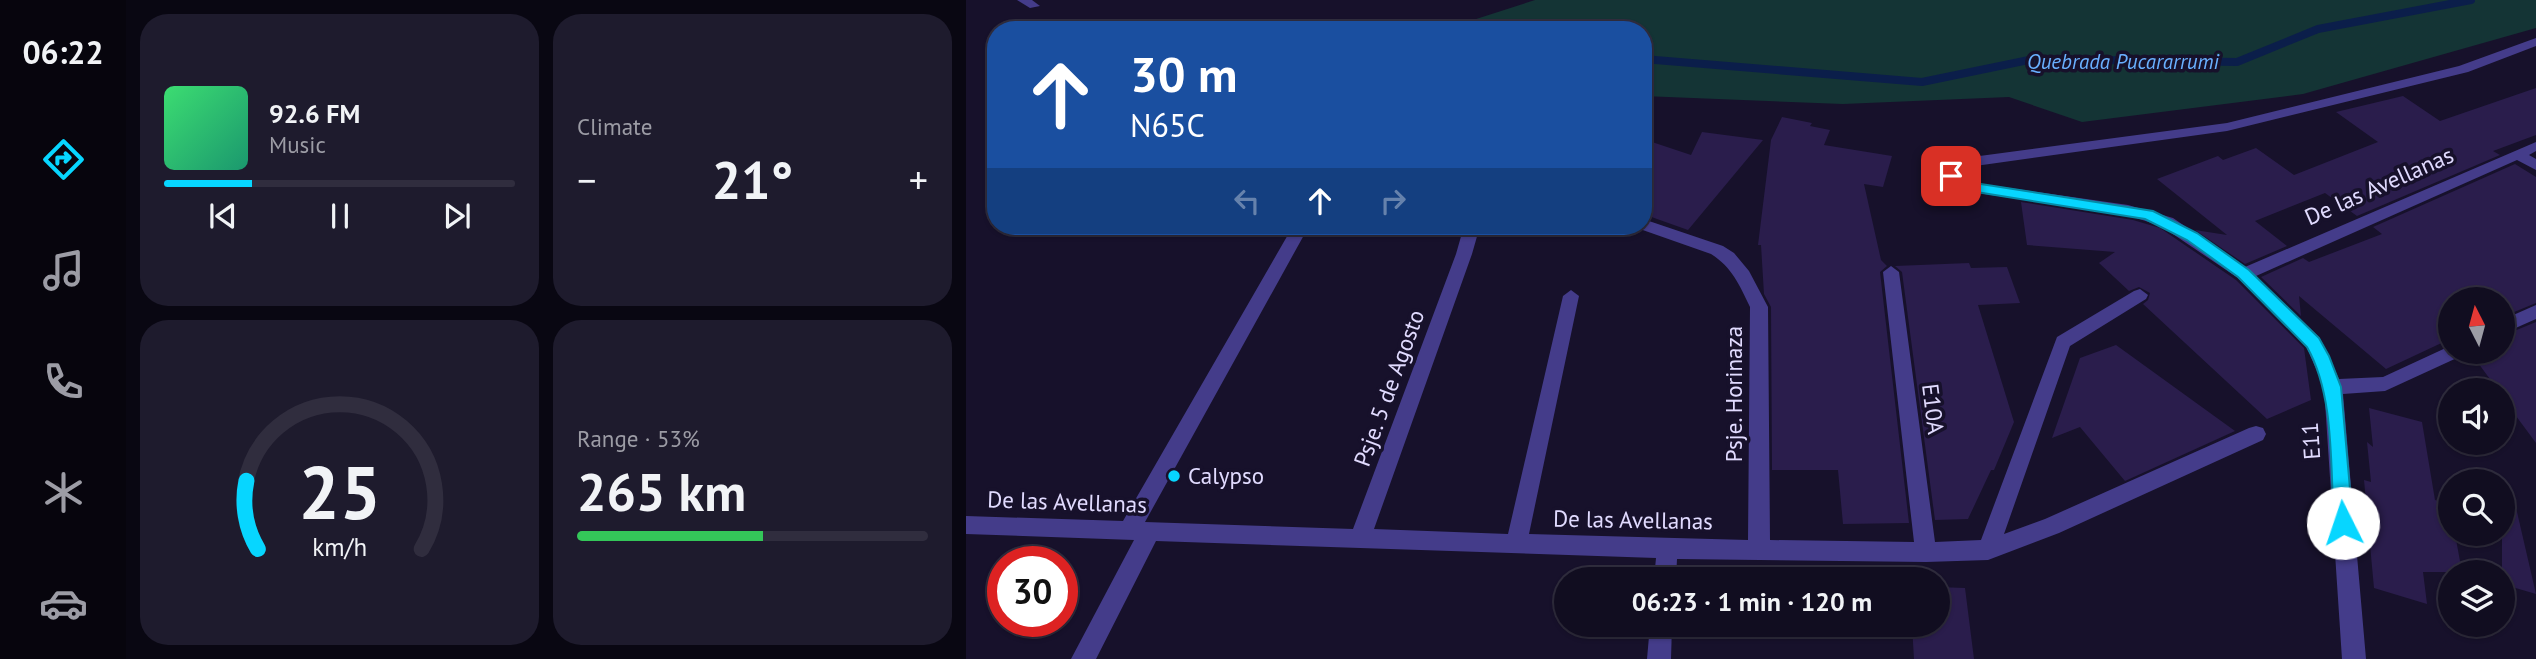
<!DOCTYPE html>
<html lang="en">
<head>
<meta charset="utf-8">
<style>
  body { margin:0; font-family:"PT Sans",sans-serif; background:#1e1b2d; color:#f1f3f6; height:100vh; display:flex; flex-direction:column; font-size:26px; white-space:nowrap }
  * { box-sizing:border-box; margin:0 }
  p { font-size:23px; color:#9c9ca5 }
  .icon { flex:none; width:38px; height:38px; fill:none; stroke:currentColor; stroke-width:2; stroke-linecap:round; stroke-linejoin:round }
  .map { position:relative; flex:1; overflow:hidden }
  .panel { display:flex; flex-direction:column; gap:14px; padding:14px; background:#090712; width:840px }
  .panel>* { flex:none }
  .banner { position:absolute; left:21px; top:21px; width:665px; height:214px; border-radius:28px; box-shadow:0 2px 5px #0004,0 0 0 2px #302d3e; background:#1a4fa0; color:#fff; overflow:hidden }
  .needle { width:46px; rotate:354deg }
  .buttons { position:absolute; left:1472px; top:287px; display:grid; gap:14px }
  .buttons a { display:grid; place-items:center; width:77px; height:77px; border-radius:50%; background:#110d20; box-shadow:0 2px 5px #0004,0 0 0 2px #302d3e; font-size:35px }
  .speed { position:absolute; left:21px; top:546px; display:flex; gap:14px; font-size:35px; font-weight:700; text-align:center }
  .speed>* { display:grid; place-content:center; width:91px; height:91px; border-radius:50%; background:#110d20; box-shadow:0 2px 5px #0004,0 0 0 2px #302d3e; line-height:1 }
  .speed .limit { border:10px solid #d22; background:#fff; color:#111 }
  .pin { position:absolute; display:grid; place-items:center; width:60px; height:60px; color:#fff; margin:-30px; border-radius:14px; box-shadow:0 4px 10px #0006 }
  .me { position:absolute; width:77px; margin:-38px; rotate:356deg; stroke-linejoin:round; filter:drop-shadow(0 0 5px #0008) }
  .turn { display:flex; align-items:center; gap:24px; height:147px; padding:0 28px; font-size:32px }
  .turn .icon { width:91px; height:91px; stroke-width:2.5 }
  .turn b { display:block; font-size:49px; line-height:60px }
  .lanes { display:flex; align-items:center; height:66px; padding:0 28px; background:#0003; justify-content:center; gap:35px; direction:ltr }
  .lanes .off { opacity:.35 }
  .big { font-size:52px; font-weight:600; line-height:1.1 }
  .panel .tile { flex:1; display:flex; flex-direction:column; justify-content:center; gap:10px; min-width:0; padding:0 24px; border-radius:28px; background:#1e1b2d }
  .panel .dial { align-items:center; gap:0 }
  .dial svg { height:182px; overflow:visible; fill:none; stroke:#302d3e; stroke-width:7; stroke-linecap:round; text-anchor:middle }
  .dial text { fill:#f1f3f6; stroke:none }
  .song { display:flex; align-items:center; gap:21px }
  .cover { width:84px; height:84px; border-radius:10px; background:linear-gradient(135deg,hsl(140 70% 55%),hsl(160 70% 35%)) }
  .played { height:7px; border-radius:4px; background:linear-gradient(90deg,#07d6ff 25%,#302d3e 25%) }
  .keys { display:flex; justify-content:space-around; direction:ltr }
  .heat { display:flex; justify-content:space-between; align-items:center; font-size:38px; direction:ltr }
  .charge { height:10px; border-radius:5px; background:linear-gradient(90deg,#34c759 53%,#302d3e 0) }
  .panel .tiles { flex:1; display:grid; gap:14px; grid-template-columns:repeat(2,1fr) }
  .trip { position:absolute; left:588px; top:567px; width:396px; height:70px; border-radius:35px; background:#110d20; box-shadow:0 2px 5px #0004,0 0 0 2px #302d3e; font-weight:600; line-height:70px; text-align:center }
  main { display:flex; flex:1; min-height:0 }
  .menu { display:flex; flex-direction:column; width:126px; justify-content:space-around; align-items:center; background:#07050d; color:#9c9ca5 }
  .menu .icon { width:49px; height:49px }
  .menu .current { color:#07d6ff }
  .menu b { font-size:32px; color:#f1f3f6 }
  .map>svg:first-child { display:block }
</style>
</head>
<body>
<main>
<nav class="menu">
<b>06:22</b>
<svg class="icon current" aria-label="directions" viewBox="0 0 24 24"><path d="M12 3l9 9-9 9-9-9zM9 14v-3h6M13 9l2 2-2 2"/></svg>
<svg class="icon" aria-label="music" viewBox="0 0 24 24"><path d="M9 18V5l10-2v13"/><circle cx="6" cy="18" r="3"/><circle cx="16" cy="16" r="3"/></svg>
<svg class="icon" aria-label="phone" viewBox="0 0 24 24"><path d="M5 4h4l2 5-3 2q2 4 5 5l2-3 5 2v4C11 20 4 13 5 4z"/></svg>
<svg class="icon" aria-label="climate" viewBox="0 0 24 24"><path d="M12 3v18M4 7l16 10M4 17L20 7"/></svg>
<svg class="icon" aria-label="car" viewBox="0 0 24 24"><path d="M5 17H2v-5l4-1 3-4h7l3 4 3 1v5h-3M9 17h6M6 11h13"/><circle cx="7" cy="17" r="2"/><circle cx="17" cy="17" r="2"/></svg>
</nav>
<section class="panel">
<div class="tiles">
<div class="tile">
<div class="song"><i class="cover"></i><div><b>92.6 FM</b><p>Music</p></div></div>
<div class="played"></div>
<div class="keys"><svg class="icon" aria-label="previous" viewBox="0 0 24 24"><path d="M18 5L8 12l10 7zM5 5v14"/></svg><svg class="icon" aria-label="pause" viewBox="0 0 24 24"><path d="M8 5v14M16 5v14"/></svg><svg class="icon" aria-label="next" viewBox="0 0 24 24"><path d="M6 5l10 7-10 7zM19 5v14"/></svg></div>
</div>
<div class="tile"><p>Climate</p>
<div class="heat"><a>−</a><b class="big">21°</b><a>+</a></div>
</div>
<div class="tile dial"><svg viewBox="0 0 100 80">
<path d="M14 69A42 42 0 1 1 86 69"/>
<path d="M14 69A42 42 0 0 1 9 39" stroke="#07d6ff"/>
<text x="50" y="56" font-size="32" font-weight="700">25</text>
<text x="50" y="72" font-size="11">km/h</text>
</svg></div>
<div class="tile"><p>Range · 53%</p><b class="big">265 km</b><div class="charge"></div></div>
</div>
</section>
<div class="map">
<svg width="1570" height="659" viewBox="0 0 1570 659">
  <rect width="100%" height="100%" fill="#17112b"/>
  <polygon fill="#143435" points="569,0 1570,0 1570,28 1337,94 1116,122 1043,97 877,104 677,96 677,30 497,30 504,21"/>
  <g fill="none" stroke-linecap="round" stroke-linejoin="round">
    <polyline stroke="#0b1e4a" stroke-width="8" points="677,59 956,82 1068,59 1271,62 1352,29 1505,0"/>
  </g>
  <g fill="#2a1d4c">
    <polygon points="1570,88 1570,135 1527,151 1534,155 1391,216 1359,193 1289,221 1321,246 1279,264 1229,230 1261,235 1191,179 1252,156 1257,160 1290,148 1328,175 1412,142 1370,112 1437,96 1474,121"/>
    <polygon points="816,117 846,123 844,126 864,130 858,145 926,156 917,187 898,184 915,260 921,266 914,272 943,523 877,524 872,470 806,470 805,307 798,294 795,245 792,245 805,140"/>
    <polygon points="736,132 797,140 722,230 677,214 677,139 725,155"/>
    <polygon points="1549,164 1570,177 1570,303 1536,317 1536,299 1484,299 1484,339 1420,369 1333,296 1335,316 1295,277 1337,258 1343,262 1416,234 1407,227"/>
    <polygon points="1055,202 1167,220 1194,228 1270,280 1338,348 1345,400 1301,419 1177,304 1182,300 1184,293 1173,287 1163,291 1133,263 1149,252 1061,245"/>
    <polygon points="1003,263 1005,268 1041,267 1054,303 1012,305 1048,422 1028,470 1025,470 1002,519 969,520 936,272 929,266"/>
    <polygon points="1570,322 1570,443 1536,397 1536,390 1532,390 1504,352 1536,352 1536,336"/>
    <polygon points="1150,345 1269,431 1159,481 1114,427 1086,438 1114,358"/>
    <polygon points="1403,408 1456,422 1469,500 1484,504 1484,534 1489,534 1496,572 1457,572 1461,604 1408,588 1398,480 1405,482 1401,442 1407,447"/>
    <polygon points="1548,499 1570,594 1536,584 1536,501"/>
    <polygon points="971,587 999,588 1008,659 948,659 946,625 971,625"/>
  </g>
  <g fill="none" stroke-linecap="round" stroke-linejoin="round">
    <g fill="#443c8a" fill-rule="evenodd">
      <polygon points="51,0 66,0 74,6 64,8"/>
      <polygon points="1570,38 1570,46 1502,72 1261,131 995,168 991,173 1002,182 1162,205 1207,218 1279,267 1570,142 1570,151 1563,155 1570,159 1570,170 1551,160 1290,276 1353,337 1373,379 1417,377 1484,346 1484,352 1496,352 1493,357 1419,391 1377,394 1400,659 1376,659 1358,387 1340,346 1272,278 1195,226 1161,215 998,191 984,184 976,172 986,161 991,159 1261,123 1493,66"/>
      <path d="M677 219 757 246 768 253 783 271 802 307 804 540 948 542 917 272 925 266 933 272 969 542 1015 540 1091 337 1168 291 1174 289 1182 295 1180 299 1104 346 1038 534 1079 519 1283 428 1290 426 1297 428 1300 434 1297 440 1093 533 1022 560 960 562 711 559 710 579H688L690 558 190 541 130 659H105L168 540 0 534V516L157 521 327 226H343L179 522 387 529 490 254 496 233 491 226H507L512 233 506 254 408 529 542 534 597 296 605 290 613 296 563 534 782 540 784 307C774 286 766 267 745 254L671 228 670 226H677Z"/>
      <polygon points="1570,305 1570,319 1536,334 1536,320"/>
      <polygon points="684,625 706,625 705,659 681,659"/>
    </g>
  </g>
  <path fill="#07d6ff" stroke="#058ba6" stroke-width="2" d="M985 172 1002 182 1187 211 1231 233 1283 270 1353 338 1363 356 1375 387 1387 523 1384 529 1377 532 1371 529 1368 523C1364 467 1369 396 1341 347L1272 277 1221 240 1179 219 998 190 980 179V173Z"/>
  <circle fill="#07d6ff" stroke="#17112b" stroke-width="2.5" cx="208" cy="476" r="7"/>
  <g text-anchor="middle" stroke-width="7" stroke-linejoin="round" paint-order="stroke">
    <g font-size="21" font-style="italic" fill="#69b0ff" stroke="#17112b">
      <text x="1157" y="69">Quebrada Pucararrumi</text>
    </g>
    <g font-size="23" fill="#e1dbff" stroke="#17112b">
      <text transform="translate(1413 186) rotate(-24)" y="8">De las Avellanas</text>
      <text transform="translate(423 388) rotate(-70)" y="8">Psje. 5 de Agosto</text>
      <text transform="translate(768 394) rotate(-90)" y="8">Psje. Horinaza</text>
      <text transform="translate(967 409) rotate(83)" y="8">E10A</text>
      <text transform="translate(1345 441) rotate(-94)" y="8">E11</text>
      <text transform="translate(101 502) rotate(2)" y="8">De las Avellanas</text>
      <text transform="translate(667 520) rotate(1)" y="8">De las Avellanas</text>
    </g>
    <g font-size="23" fill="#e1dbff" stroke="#17112b" text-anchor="start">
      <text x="222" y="484">Calypso</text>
    </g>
  </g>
</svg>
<div class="buttons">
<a><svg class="needle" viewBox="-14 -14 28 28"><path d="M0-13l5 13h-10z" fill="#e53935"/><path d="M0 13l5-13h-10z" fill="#9c9ca5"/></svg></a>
<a><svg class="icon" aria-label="sound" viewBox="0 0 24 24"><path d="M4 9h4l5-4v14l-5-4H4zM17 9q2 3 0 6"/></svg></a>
<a><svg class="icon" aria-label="search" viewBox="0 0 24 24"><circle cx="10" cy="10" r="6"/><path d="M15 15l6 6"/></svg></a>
<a><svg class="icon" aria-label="layers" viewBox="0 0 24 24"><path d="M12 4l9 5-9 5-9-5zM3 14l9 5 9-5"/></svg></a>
</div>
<div class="speed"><div class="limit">30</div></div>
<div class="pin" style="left:985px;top:176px;background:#d93025"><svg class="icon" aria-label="arrive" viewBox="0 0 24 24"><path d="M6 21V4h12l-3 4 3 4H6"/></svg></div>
<svg class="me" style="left:1377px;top:523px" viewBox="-20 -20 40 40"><circle r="19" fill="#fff"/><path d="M0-13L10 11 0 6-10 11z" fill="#07d6ff"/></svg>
<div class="trip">06:23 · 1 min · 120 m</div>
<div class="banner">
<div class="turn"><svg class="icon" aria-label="ahead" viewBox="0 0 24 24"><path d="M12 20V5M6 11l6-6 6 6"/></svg><div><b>30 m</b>N65C</div></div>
<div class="lanes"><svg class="icon off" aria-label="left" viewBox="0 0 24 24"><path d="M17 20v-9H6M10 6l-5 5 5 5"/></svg><svg class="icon" aria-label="ahead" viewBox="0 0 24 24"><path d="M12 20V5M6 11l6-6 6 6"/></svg><svg class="icon off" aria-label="right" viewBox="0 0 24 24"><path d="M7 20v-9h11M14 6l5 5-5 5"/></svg></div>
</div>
</div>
</main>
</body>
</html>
